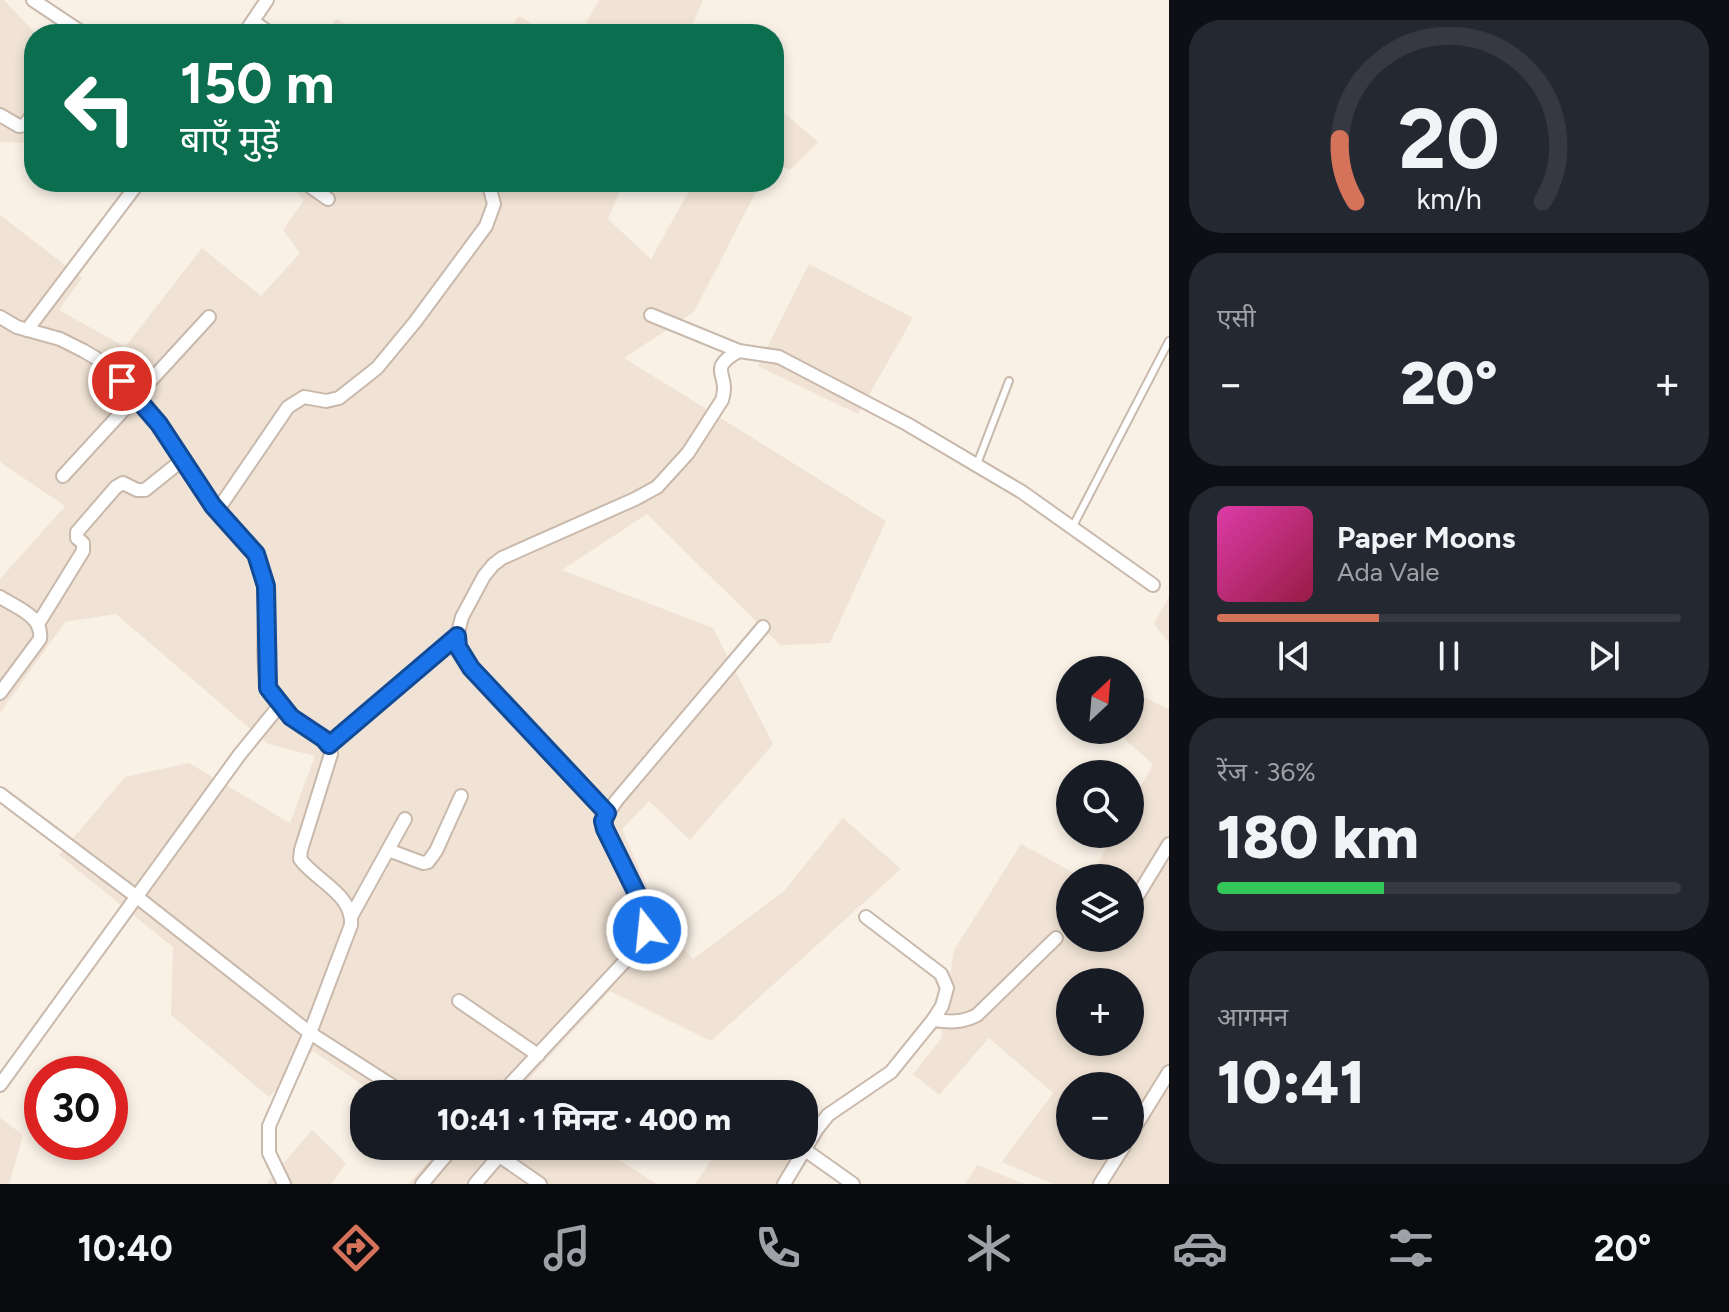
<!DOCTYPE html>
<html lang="hi">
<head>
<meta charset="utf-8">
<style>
  body { margin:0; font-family:Figtree,"Noto Sans Devanagari",sans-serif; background:#242831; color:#f1f3f6; height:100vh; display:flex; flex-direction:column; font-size:30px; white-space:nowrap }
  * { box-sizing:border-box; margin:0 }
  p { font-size:26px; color:#9ea1a6 }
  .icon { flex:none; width:44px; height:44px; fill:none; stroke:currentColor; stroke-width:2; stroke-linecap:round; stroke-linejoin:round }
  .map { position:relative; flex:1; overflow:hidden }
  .details { display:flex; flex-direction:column; gap:20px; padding:20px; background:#0d0f14; width:560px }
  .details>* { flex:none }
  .top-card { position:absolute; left:24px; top:24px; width:760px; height:168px; border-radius:32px; box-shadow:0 4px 12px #0003; background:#0b6e4f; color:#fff; overflow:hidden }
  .needle { width:52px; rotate:26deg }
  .tools { position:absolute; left:1056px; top:656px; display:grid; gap:16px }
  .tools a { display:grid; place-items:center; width:88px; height:88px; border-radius:50%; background:#171b24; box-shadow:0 4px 12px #0003; font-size:40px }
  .speed { position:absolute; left:24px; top:1056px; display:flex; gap:16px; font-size:40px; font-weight:700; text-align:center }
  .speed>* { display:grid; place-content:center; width:104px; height:104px; border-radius:50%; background:#171b24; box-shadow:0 4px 12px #0003; line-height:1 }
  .speed .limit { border:12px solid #d22; background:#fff; color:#111 }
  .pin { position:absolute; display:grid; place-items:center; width:68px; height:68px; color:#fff; margin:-34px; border:4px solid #fff; border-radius:50%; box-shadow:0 2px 8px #0007 }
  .me { position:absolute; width:88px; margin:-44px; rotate:344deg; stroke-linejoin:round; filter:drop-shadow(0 0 6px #0008) }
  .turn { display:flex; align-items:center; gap:28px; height:168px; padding:0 24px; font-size:36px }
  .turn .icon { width:104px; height:104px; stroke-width:2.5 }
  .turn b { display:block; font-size:56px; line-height:68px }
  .big { font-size:60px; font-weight:800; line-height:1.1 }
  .details .widget { flex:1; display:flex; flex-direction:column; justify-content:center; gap:12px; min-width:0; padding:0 28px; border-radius:32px; background:#242831 }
  .details .dial { align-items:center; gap:0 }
  .dial svg { height:208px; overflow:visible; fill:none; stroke:#363941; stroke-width:7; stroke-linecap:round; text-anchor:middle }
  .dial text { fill:#f1f3f6; stroke:none }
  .song { display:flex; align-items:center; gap:24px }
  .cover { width:96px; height:96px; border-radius:12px; background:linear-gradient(135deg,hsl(320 70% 55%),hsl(340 70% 35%)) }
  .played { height:8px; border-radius:4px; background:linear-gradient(90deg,#d4735a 35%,#363941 35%) }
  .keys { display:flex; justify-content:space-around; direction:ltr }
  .heat { display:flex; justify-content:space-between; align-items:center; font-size:44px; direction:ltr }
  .charge { height:12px; border-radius:6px; background:linear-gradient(90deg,#34c759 36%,#363941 0) }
  .trip { position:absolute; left:350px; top:1080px; width:468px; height:80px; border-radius:32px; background:#171b24; box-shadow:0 4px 12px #0003; font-weight:800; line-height:80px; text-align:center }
  .tab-bar { display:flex; height:128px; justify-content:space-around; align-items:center; background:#090b0e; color:#9ea1a6 }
  .tab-bar .icon { width:56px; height:56px }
  .tab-bar .on { color:#d4735a }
  .tab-bar b { font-size:36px; color:#f1f3f6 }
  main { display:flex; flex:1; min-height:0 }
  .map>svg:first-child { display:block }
</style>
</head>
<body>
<main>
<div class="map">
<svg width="1169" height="1184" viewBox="0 0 1169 1184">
  <rect width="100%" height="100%" fill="#f9f1e6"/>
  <g fill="#f0e3d5" fill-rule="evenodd">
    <polygon points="0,0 4,0 36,34 34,140 31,143 0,142"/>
    <polygon points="599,0 703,0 688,34 580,34"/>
    <polygon points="519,16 549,34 506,34"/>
    <polygon points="336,19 367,34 326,34"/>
    <polygon points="784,113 818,142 790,170 774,163 774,118"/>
    <polygon points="285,182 624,182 608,219 651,259 694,182 761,182 694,312 624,358 886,521 830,643 780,645 647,514 562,570 713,628 773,744 690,840 649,801 622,829 664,926 693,959 783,892 843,818 901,869 711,1041 610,991 515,1094 376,1094 313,1051 269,1097 171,1015 173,947 59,855 125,777 189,763 290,823 315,756 268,744 116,614 65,622 0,713 0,579 65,506 0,462 0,215 82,278 59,310 125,347 202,248 261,296 300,253 283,230 304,200"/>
    <polygon points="809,264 913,318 858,414 758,366"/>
    <polygon points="1169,596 1169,643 1154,624"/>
    <path d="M1130 691 1169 709V1184H1053L1002 1162 1053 1093 989 1038 939 1095 913 1074 941 1039 954 950 1021 844 1083 878H1070V938H1130V878H1090L1114 834H1130V806L1153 764 1114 730H1130ZM1070 982H1130V1042H1070ZM1070 1086H1130V1146H1070Z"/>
    <polygon points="0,1118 23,1135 9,1184 0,1184"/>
    <polygon points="312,1130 346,1163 331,1184 266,1184"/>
    <polygon points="804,1136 813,1144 786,1184 695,1184 721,1146 804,1146"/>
    <polygon points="443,1146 508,1146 526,1157 539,1146 597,1146 657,1184 408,1184"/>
    <polygon points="977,1165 1025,1184 965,1184"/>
  </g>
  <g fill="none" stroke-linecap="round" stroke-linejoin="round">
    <defs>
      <g id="lane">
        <polyline points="977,464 1009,381"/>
        <polyline points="1073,526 1169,341"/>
      </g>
      <g id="street">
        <polyline points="33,0 84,34"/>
        <polyline points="253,21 271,34"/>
        <polyline points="244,34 267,0"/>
        <polyline points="0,115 19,126 25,125 34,112"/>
        <polyline points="304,182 328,199"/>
        <polyline points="651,315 739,351 779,357 907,424 1022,492 1153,585"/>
        <path d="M0 317 17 327 60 339 84 351 104 363 122 381 159 424 213 506 256 554 266 586C266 612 261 664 268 687 279 720 325 728 331 754L301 850 300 859C316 881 353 894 351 925L310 1033 269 1126V1153L284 1184"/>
        <polyline points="27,330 139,182"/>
        <polyline points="63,476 209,317"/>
        <polyline points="217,511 288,407 304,397 326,401 339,398 377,368 415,322 486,226 494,204 488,182"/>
        <path d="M0 597C17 608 43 616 40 639L0 693"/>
        <polyline points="38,624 83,551 83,543 77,538 77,532 116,487 123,483 137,490 145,490 181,461"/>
        <polyline points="329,745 457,636"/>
        <polyline points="0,794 137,897 310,1033 405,1094"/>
        <path d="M607 813 471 668 458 647 457 636 462 617 484 576 493 565 502 558 635 499 657 487 688 453 722 400C731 373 705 370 739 351"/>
        <polyline points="388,850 423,863 428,862 436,851 461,796"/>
        <polyline points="1130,908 1169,844"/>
        <polyline points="352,915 405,819"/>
        <polyline points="1112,940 1113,938"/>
        <polyline points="459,1001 538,1055"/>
        <path d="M933 1020C949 1022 962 1023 977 1015L1056 938"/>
        <polyline points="0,1085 240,754 280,705"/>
        <polyline points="501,1094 641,944 647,930 647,914 603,821 616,801 763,627"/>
        <polyline points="1130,1135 1169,1072"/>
        <polyline points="485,1146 540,1184"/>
        <polyline points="805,1150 853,1184"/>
        <polyline points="422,1184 454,1146"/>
        <polyline points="475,1184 499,1156"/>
        <polyline points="784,1184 817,1129 828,1115 891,1072 933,1020 942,1006 947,988 941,974 866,917"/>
        <polyline points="1100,1184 1124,1146"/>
      </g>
    </defs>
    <use href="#lane" stroke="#c9b9ad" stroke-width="10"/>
    <use href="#street" stroke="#c9b9ad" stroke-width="16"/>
    <use href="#lane" stroke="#fff" stroke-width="6"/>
    <use href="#street" stroke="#fff" stroke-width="12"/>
  </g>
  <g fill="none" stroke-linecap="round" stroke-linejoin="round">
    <defs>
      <polyline id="route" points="122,381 159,424 213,506 256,554 266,586 268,688 291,717 324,739 329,745 457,636 458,647 471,668 607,813 603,821 605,829 647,914 647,930"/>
    </defs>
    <use href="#route" stroke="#114b97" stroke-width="20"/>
    <use href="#route" stroke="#1a73e8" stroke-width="14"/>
  </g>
</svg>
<div class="tools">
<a><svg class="needle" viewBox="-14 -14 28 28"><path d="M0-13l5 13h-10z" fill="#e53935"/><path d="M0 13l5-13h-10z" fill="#9ea1a6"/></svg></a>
<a><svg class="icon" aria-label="search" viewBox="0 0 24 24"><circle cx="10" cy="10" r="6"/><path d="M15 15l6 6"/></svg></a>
<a><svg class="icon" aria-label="layers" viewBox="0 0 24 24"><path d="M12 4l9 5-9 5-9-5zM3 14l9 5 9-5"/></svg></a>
<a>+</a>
<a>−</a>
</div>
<div class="speed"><div class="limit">30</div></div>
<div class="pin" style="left:122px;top:381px;background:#d93025"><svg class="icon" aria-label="arrive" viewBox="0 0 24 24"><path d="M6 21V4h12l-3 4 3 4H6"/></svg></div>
<svg class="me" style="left:647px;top:930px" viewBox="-20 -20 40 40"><circle r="17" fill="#1a73e8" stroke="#fff" stroke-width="3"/><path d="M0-11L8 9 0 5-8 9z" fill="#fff"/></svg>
<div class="trip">10:41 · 1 मिनट · 400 m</div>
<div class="top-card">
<div class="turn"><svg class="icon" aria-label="left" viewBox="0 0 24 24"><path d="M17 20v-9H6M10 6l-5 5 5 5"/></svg><div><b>150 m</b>बाएँ मुड़ें</div></div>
</div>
</div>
<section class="details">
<div class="widget dial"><svg viewBox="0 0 100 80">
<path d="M14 69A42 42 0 1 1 86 69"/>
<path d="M14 69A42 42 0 0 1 8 45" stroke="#d4735a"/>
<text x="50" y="56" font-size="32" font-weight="700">20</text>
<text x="50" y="72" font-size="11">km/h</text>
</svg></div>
<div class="widget"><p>एसी</p>
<div class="heat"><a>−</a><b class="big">20°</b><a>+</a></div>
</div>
<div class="widget">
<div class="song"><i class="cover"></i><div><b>Paper Moons</b><p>Ada Vale</p></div></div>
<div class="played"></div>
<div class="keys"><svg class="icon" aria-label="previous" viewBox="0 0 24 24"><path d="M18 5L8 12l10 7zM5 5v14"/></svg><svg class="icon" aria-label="pause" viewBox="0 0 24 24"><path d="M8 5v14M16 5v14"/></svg><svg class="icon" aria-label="next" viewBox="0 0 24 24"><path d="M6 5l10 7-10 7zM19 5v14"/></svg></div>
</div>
<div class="widget"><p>रेंज · 36%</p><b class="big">180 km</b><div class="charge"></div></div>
<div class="widget"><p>आगमन</p><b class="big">10:41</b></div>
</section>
</main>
<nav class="tab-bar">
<b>10:40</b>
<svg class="icon on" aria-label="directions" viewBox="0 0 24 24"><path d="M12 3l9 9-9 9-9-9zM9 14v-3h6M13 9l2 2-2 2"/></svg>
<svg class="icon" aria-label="music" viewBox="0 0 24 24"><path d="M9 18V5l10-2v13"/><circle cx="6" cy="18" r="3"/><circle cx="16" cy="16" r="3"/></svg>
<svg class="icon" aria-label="phone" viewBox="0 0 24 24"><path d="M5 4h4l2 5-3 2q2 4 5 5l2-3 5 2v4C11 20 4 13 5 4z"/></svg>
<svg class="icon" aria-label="climate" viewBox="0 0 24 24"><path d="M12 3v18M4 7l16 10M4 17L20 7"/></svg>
<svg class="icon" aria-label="car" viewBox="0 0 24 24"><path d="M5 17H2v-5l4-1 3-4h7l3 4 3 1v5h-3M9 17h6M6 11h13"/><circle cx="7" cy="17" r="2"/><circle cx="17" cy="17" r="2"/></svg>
<svg class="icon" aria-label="filters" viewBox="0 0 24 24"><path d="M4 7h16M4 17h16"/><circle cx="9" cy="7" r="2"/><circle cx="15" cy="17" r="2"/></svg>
<b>20°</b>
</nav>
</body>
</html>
